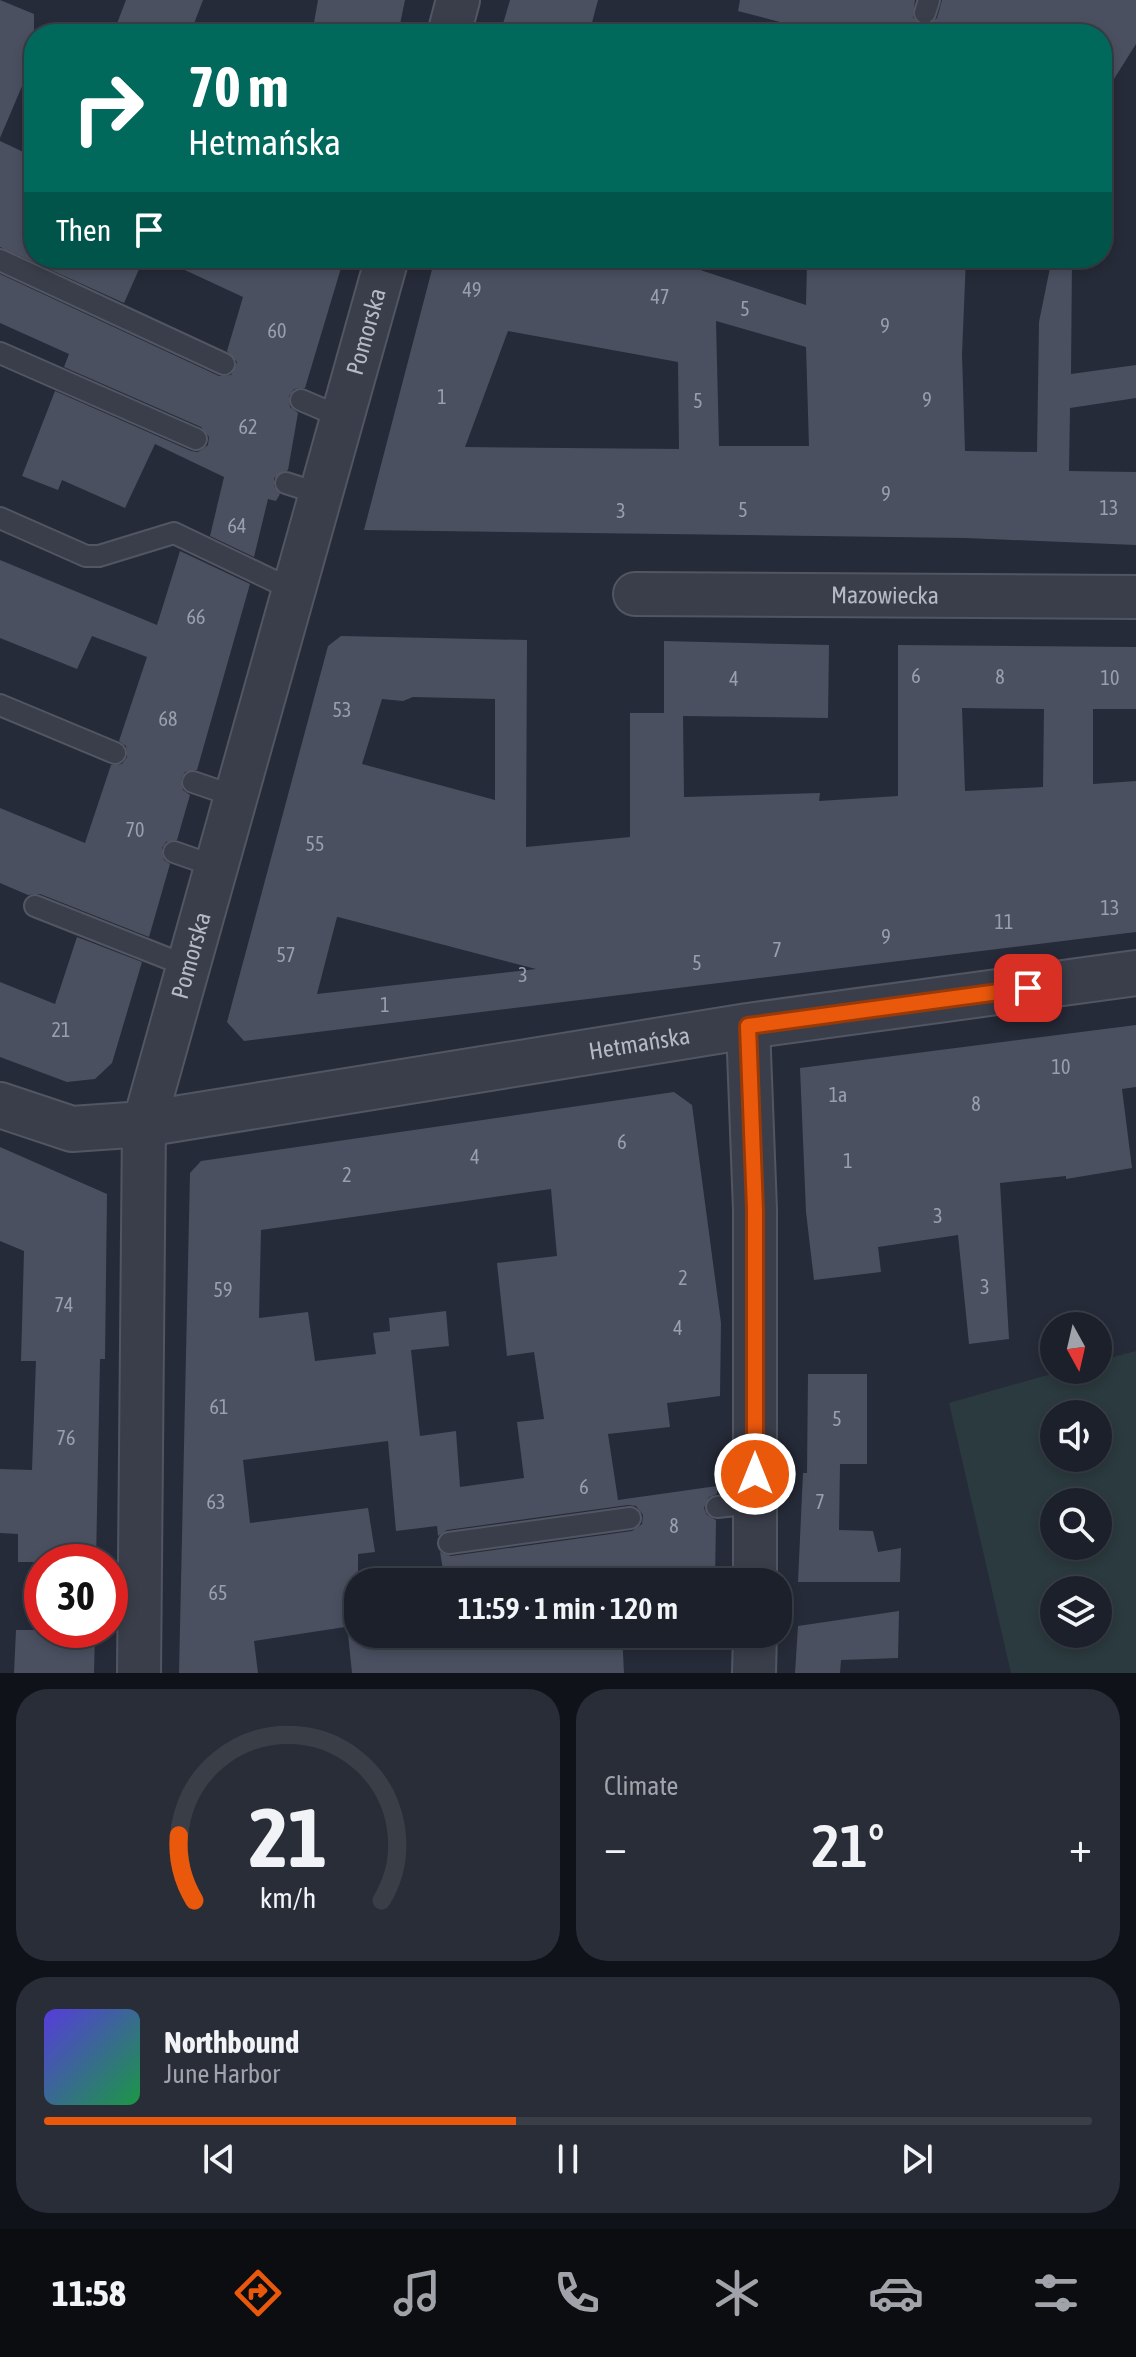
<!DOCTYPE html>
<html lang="en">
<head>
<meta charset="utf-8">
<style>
  body { margin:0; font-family:"Asap Condensed",sans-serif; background:#292d37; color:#f1f3f6; height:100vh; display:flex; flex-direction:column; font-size:30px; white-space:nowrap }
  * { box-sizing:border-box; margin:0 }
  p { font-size:26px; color:#a0a3a9 }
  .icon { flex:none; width:44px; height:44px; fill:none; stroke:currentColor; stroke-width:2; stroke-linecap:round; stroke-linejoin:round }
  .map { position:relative; height:1673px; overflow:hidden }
  .panel { display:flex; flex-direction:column; gap:16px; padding:16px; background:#0f1218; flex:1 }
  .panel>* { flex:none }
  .banner { position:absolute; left:24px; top:24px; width:1088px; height:244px; border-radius:32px; box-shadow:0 4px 12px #0003,0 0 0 2px #3a3e47; background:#00695c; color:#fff; overflow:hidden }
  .needle { width:52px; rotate:172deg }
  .fabs { position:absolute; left:1040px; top:1312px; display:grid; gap:16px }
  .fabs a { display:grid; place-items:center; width:72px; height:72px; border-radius:50%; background:#1c202b; box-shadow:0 4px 12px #0003,0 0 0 2px #3a3e47; font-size:40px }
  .speed { position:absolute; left:24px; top:1544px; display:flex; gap:16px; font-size:40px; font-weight:700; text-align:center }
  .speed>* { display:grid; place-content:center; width:104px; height:104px; border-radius:50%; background:#1c202b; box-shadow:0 4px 12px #0003,0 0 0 2px #3a3e47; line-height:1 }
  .speed .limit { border:12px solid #d22; background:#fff; color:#111 }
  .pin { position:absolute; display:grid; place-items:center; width:68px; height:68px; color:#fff; margin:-34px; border-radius:16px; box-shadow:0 4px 12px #0006 }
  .me { position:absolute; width:88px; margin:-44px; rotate:0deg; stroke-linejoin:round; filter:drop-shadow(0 0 6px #0008) }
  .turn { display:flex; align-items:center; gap:28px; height:168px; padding:0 32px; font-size:36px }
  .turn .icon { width:104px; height:104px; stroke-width:2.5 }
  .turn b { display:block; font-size:56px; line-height:68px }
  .then { display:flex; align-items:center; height:76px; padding:0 32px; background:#0003; gap:16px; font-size:30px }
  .big { font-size:60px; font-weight:600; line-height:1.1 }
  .panel .card { flex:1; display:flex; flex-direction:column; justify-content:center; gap:12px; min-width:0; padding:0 28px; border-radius:32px; background:#292d37 }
  .panel .dial { align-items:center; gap:0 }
  .dial svg { height:208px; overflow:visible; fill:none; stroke:#3a3e47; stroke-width:7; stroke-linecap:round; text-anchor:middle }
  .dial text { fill:#f1f3f6; stroke:none }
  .song { display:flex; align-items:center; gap:24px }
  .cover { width:96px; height:96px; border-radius:12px; background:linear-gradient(135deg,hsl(250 70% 55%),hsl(140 70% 35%)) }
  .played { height:8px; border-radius:4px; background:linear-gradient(90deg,#ea580c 45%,#3a3e47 45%) }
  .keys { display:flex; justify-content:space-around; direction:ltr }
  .heat { display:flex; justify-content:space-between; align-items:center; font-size:44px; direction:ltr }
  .panel .tiles { flex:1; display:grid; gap:16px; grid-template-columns:1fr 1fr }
  .card:last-child { grid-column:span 2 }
  .trip { position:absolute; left:344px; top:1568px; width:448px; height:80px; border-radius:32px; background:#1c202b; box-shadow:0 4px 12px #0003,0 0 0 2px #3a3e47; font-weight:600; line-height:80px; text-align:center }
  .dock { display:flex; height:128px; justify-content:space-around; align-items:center; background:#0b0d11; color:#a0a3a9 }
  .dock .icon { width:56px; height:56px }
  .dock .active { color:#ea580c }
  .dock b { font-size:36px; color:#f1f3f6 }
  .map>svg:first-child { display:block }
</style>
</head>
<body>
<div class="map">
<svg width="1136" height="1673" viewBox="0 0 1136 1673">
  <rect width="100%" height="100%" fill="#262b39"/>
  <path fill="#2b3a3e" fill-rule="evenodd" d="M1136 1351V1673H1011L949 1403 1065 1370H1098V1361ZM1054 1414H1098V1458H1054ZM1054 1502H1098V1546H1054ZM1054 1590H1098V1634H1054Z"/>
  <g fill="#4a5060" fill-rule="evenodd">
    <polygon points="0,0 34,14 34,71 28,72 0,138"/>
    <polygon points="126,0 203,0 190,34 113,34"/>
    <polygon points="318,0 405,0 398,34 312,34"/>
    <polygon points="510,0 598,0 589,34 500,34"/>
    <polygon points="740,0 915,0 913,17 920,25 927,26 937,18 942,0 1136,0 1136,44 1102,98 1102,34 809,34 810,30 738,11"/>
    <polygon points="0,141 34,157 34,258 144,258 124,303 0,247"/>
    <polygon points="159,258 344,258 305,388 294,389 289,396 290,407 298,413 288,470 274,478 274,486 280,494 276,501 268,499 254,557 210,536 224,477 155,444 125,508 62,480 58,490 22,476 55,391 191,451 198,452 208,445 209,437 201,427 64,367 69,354 0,323 0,274 219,376 231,375 237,362 227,351 243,297"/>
    <path d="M435 258H664L806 305 807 264 966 258 962 354 965 451 1037 452 1039 322 1052 258H1072L1071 374 1136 365V398L1070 408 1069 471 1136 472V545L966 538 364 530ZM716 321 806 347 809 446H719ZM508 331 678 362 679 449 465 447Z"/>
    <polygon points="180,551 250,584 197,770 185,772 181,779 183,790 190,795 177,840 166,842 162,848 164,860 170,864 149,937 40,894 28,895 0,883 0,808 85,843 111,765 122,764 127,757 126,746 119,741 147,657 92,636 77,669 0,638 0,560 157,625"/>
    <path d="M341 636 527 640 526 847 630 837V713H664V641L829 645 828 718 683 716 684 797 820 793 819 801 898 796V645L1136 647V709H1093V784L1136 781V932L244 1041 227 1022 328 646ZM413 697 495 699V800L362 764 382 699 403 701ZM962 708 1044 709 1043 787 965 791ZM337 917H338L536 969 317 994Z"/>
    <polygon points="77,937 142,962 112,1063 95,1079 67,1082 0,1057 0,982 55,1004"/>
    <polygon points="1136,1025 1136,1087 1122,1089 1132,1168 1066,1179 1066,1176 1000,1183 1009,1339 969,1344 958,1235 878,1247 881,1272 814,1280 806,1212 800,1068"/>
    <path d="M674 1092 692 1105 721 1323 720 1396 667 1403 670 1427 608 1434 618 1500 717 1486V1494L709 1497 704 1508 707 1515 716 1520 715 1582H445L440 1552 451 1556 632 1531 642 1524 643 1515 636 1506 628 1505 447 1530 438 1536 437 1526 396 1531 388 1441 243 1460 250 1523 368 1508 375 1552 358 1554V1625L254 1641 258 1673H179L190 1173 201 1161ZM551 1189 557 1256 497 1263 507 1356 534 1352 544 1419 517 1422 524 1478 460 1487 456 1431 420 1436 411 1350 449 1346 446 1311 389 1318 390 1331 373 1333 376 1354 315 1361 308 1312 259 1318 261 1230Z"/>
    <polygon points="0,1147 107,1194 105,1359 100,1359 96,1562 18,1562 18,1534 0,1533 0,1469 32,1470 36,1361 21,1361 24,1251 0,1241"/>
    <polygon points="808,1374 867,1374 867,1464 840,1464 839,1530 873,1531 878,1552 901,1548 900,1582 798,1582 803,1473 807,1473"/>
    <polygon points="899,1611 898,1658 841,1660 840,1673 795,1673 798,1626"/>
    <polygon points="16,1630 95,1630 94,1673 14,1673"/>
    <polygon points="348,1634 622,1634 624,1673 352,1673"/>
  </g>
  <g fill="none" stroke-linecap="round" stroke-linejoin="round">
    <defs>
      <g id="service">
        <polyline points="925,13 929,0"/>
        <polyline points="0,260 224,364"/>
        <polyline points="0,353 196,439"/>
        <polyline points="301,400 341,417"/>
        <polyline points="286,483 320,494"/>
        <polyline points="0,518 86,556 99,556 174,533 291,589"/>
        <polyline points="0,705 115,753"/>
        <polyline points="193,782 234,796"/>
        <polyline points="174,852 214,866"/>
        <polyline points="35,906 187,966"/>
        <polyline points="717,1507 755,1503"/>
        <polyline points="449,1543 630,1518"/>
      </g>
      <g id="minor">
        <polyline points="449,34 458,0"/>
        <path id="s1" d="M635 594 1136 597"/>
        <polyline points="748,1026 755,1210 755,1582"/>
        <path id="s2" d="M139 1673 144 1124 387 258"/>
        <polyline points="754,1673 755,1634"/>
      </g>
      <g id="tertiary">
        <path id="s3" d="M0 1105 72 1129 144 1124 748 1026 1136 973"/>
      </g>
    </defs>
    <use href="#service" stroke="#525662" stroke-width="24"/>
    <use href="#minor" stroke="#525662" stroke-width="46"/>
    <use href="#tertiary" stroke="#525662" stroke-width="48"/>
    <use href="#service" stroke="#3a3e4a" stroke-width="20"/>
    <use href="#minor" stroke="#3a3e4a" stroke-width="42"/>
    <use href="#tertiary" stroke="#3a3e4a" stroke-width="44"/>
  </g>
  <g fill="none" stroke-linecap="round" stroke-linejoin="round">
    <defs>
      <polyline id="route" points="755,1474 755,1210 748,1026 1028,988"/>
    </defs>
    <use href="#route" stroke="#983908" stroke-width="20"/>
    <use href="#route" stroke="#ea580c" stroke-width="14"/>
  </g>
  <g text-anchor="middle" stroke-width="6" stroke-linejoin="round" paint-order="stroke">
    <g font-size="20" fill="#9a9fac">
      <text x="472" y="297">49</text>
      <text x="660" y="304">47</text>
      <text x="745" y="316">5</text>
      <text x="885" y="333">9</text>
      <text x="277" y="338">60</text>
      <text x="442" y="404">1</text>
      <text x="927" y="407">9</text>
      <text x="698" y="408">5</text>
      <text x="248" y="434">62</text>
      <text x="886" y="501">9</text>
      <text x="1109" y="515">13</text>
      <text x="743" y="517">5</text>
      <text x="621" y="518">3</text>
      <text x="237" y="533">64</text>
      <text x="196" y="624">66</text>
      <text x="916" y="683">6</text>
      <text x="1000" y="684">8</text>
      <text x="1110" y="685">10</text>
      <text x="734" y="686">4</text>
      <text x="342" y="717">53</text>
      <text x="168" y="726">68</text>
      <text x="135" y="837">70</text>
      <text x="315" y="851">55</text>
      <text x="1110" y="915">13</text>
      <text x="1004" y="929">11</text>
      <text x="886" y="944">9</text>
      <text x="777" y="957">7</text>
      <text x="286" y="962">57</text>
      <text x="697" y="970">5</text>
      <text x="523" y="982">3</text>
      <text x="385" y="1012">1</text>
      <text x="61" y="1037">21</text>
      <text x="1061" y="1074">10</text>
      <text x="838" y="1102">1a</text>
      <text x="976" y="1111">8</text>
      <text x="622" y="1149">6</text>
      <text x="475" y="1164">4</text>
      <text x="848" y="1168">1</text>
      <text x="347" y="1182">2</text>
      <text x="938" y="1223">3</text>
      <text x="683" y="1285">2</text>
      <text x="985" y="1294">3</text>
      <text x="223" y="1297">59</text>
      <text x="64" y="1312">74</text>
      <text x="678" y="1335">4</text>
      <text x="219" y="1414">61</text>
      <text x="837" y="1426">5</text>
      <text x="66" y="1445">76</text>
      <text x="584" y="1494">6</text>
      <text x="216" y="1509">63</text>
      <text x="820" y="1509">7</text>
      <text x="674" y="1533">8</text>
      <text x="218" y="1600">65</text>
    </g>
    <g font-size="24" fill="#b5b9c5" stroke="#1f232f">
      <text dy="8" stroke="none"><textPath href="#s2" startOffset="1372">Pomorska</textPath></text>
      <text dy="8" stroke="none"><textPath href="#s1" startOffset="250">Mazowiecka</textPath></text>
      <text dy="8" stroke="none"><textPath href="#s2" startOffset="724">Pomorska</textPath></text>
      <text dy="8" stroke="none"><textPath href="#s3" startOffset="650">Hetmańska</textPath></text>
    </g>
  </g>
</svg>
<div class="fabs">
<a><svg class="needle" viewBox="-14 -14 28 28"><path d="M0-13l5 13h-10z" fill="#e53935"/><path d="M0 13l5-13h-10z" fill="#a0a3a9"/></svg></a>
<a><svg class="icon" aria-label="sound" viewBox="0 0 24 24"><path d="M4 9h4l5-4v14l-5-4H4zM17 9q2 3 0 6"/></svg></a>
<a><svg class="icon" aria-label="search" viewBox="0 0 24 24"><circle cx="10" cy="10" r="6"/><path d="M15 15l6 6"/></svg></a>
<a><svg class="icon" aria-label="layers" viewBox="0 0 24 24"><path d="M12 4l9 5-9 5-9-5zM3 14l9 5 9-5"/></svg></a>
</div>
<div class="speed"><div class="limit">30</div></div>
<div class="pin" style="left:1028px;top:988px;background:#d93025"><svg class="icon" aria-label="arrive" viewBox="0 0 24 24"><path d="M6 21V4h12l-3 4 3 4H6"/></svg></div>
<svg class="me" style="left:755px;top:1474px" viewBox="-20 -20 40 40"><circle r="17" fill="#ea580c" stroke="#fff" stroke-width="3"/><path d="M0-11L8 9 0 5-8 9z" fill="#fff"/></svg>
<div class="trip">11:59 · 1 min · 120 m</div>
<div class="banner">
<div class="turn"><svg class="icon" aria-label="right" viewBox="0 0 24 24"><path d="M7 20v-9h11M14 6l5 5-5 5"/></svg><div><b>70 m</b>Hetmańska</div></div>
<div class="then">Then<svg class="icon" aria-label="arrive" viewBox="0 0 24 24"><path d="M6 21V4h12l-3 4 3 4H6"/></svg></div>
</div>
</div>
<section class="panel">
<div class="tiles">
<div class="card dial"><svg viewBox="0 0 100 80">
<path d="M14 69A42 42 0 1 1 86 69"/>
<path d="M14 69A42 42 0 0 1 8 44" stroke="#ea580c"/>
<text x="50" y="56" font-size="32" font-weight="700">21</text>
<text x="50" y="72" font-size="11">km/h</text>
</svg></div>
<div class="card"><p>Climate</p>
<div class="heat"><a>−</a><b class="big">21°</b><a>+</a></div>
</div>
<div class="card">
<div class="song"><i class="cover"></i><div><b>Northbound</b><p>June Harbor</p></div></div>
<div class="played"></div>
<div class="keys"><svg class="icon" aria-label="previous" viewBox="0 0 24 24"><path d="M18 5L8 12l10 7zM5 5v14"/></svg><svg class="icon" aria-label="pause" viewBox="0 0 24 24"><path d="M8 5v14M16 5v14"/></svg><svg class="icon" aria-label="next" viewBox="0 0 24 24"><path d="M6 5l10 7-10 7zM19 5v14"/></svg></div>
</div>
</div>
</section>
<nav class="dock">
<b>11:58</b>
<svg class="icon active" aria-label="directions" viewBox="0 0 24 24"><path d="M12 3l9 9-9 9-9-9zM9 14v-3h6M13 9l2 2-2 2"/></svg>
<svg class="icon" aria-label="music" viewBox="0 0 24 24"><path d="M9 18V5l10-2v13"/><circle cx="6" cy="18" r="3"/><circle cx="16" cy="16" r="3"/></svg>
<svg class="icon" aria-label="phone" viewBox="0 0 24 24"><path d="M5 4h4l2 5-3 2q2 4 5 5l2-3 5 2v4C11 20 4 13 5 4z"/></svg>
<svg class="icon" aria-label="climate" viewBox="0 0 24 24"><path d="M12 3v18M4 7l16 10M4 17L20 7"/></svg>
<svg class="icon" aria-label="car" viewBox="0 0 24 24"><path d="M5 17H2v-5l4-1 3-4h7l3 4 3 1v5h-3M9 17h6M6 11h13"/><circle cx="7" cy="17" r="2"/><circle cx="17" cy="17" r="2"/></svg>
<svg class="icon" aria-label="filters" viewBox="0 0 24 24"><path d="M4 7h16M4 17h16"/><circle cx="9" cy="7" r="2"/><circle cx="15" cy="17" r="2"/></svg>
</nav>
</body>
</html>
